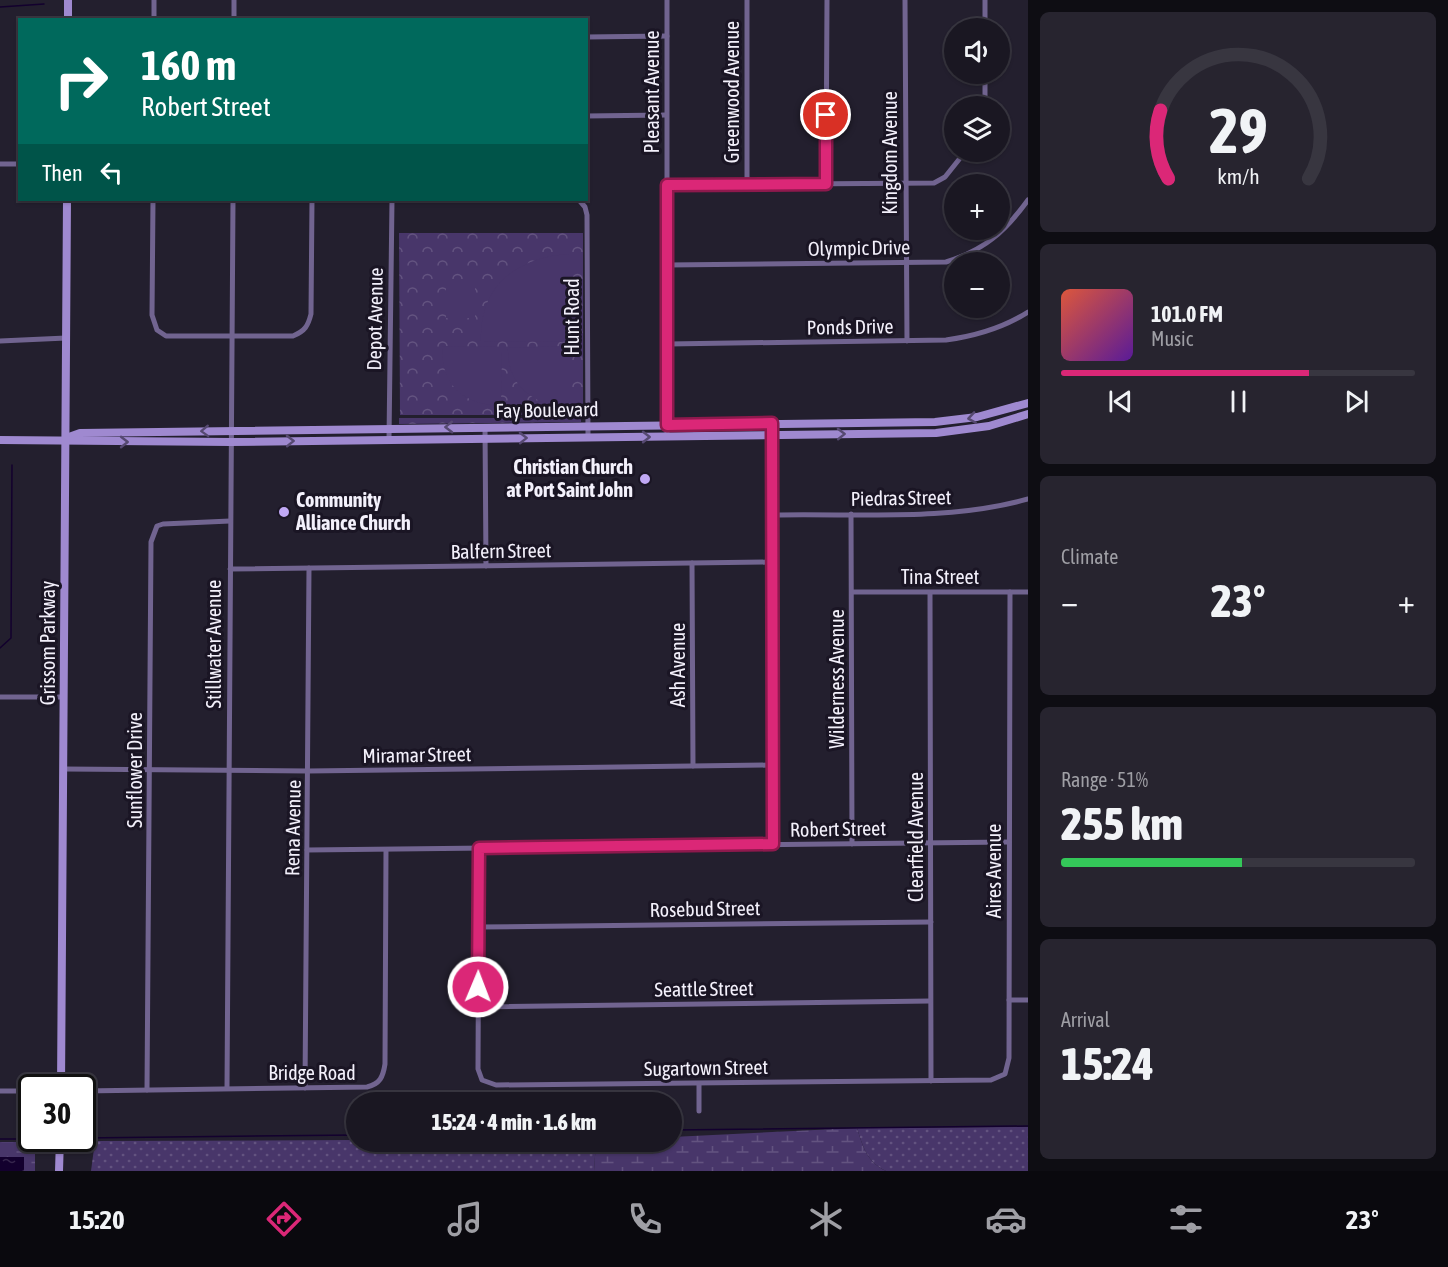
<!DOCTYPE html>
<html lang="en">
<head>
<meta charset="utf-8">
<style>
  body { margin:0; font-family:"Asap Condensed",sans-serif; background:#27242f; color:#f1f3f6; height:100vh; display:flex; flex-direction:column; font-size:22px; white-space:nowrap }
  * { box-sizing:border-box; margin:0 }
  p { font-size:20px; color:#9f9fa5 }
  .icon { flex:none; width:33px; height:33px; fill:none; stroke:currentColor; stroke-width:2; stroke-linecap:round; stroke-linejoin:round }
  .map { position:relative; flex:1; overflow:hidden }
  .details { display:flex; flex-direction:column; gap:12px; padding:12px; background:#0e0d13; width:420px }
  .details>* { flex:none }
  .top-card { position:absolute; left:18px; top:18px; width:570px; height:183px; border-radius:0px; box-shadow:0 2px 4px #0004,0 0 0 2px #383640; background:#00695c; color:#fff; overflow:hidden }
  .tools { position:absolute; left:944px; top:18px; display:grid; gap:12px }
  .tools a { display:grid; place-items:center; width:66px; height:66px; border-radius:50%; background:#1a1722; box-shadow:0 2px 4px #0004,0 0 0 2px #383640; font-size:30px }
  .speed { position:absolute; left:18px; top:1074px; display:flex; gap:12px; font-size:30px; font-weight:700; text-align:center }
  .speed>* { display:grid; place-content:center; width:78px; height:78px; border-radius:50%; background:#1a1722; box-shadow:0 2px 4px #0004,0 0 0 2px #383640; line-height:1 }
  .speed .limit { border:3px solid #111; border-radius:9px; background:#fff; color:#111 }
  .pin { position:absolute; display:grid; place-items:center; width:51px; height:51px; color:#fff; margin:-26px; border:3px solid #fff; border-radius:50%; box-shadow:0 2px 6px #0007 }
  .me { position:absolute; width:66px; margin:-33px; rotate:1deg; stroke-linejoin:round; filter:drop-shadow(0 0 4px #0008) }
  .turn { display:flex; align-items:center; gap:21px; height:126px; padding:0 24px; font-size:27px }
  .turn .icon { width:78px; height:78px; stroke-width:2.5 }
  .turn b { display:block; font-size:42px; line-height:51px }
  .then { display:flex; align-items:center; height:57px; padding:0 24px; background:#0003; gap:12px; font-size:22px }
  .big { font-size:45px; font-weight:800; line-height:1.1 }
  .details .card { flex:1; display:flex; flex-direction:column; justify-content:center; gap:9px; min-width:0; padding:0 21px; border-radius:9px; background:#27242f }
  .details .dial { align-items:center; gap:0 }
  .dial svg { height:156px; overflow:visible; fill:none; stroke:#383640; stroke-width:7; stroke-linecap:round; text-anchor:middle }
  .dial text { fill:#f1f3f6; stroke:none }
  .song { display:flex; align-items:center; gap:18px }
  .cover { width:72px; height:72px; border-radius:9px; background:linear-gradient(135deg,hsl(10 70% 55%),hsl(270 70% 35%)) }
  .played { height:6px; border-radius:3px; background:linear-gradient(90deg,#db2777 70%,#383640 70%) }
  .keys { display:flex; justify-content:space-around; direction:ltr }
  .heat { display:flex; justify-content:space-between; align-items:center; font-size:33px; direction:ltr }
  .charge { height:9px; border-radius:4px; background:linear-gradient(90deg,#34c759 51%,#383640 0) }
  .trip { position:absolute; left:346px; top:1092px; width:336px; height:60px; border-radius:30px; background:#1a1722; box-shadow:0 2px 4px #0004,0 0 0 2px #383640; font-weight:800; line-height:60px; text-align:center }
  .tabs { display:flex; height:96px; justify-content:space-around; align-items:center; background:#0a090e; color:#9f9fa5 }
  .tabs .icon { width:42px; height:42px }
  .tabs .on { color:#db2777 }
  .tabs b { font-size:27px; color:#f1f3f6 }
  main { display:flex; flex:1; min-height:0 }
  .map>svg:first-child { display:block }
</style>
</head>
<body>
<main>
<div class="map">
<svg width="1028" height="1171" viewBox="0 0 1028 1171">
  <defs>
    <pattern id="grass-dots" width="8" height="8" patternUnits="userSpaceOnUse" patternTransform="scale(1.5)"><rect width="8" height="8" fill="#48366a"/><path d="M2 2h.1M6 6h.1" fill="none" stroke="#635380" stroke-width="1.8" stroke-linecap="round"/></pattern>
    <pattern id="forest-crowns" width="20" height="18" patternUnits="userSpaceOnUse" patternTransform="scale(1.5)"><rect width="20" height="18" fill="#48366a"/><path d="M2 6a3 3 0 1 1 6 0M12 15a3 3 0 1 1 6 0" fill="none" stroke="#635380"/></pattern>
    <pattern id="wetland-marsh" width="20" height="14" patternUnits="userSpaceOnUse" patternTransform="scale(1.5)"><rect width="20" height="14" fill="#48366a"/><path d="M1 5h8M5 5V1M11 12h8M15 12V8" fill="none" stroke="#635380"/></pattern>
    <pattern id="water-ripples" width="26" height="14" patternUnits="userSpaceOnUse" patternTransform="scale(1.5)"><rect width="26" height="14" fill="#13002e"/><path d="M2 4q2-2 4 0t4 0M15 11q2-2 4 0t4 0" fill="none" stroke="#36264d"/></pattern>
  </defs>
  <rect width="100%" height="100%" fill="#231f2e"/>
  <g fill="url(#grass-dots)">
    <path d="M1028 1127V1171H886C867 1162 863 1147 857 1128Z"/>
    <polygon points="357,1140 596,1142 594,1171 91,1171 95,1141"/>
  </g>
  <g fill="url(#forest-crowns)">
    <polygon points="399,233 583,233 583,415 400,415"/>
    <polygon points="399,418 581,418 581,422 399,424"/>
  </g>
  <g fill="url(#wetland-marsh)">
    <path d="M857 1128C863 1147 867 1162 886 1171H594L596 1142H672V1137Z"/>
    <polygon points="0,1142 35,1142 35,1171 24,1171 24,1157 0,1157"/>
  </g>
  <g fill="#48366a">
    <path d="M569 254V336L563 342 481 341C479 285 518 257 569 254Z"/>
    <rect x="446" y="287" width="29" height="31"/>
    <path d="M442 346 497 347 502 351 501 406C463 404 441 386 442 346Z"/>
    <path d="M564 346 568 351V407C532 405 507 385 508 348Z"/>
  </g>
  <rect fill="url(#water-ripples)" x="0" y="1157" width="24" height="14"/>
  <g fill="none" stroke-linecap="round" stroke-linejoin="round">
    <g stroke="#13002e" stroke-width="1.5">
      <polyline points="0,7 44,4"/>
      <polyline points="0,648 11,638 12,465"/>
      <polyline points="672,1130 1028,1126"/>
      <polyline points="82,1138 357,1135"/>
      <polyline points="0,1139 47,1139"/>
      <polyline points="73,1139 81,1138"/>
    </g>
    <g stroke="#716490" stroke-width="5">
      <polyline points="905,0 907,341"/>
      <polyline points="985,0 985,28"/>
      <polyline points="154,20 154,0"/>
      <polyline points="234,20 234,0"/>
      <polyline points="586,37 667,36"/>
      <polyline points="985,74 985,106"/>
      <polyline points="586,116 666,115"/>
      <polyline points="0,164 20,164"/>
      <polyline points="826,184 827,0"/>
      <polyline points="667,185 934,183 945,177 965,152"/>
      <polyline points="747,185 747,0"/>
      <path d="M153 200 152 315 157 330 166 336H293C305 331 308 326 311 314L312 200"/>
      <polyline points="579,200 585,207 587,215 588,437"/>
      <path d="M667 265 946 262C984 250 1004 233 1028 200"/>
      <polyline points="0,341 66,338"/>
      <path d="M668 344 946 340C975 336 1003 328 1028 312"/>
      <polyline points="772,423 773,844"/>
      <polyline points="485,427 486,566"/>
      <polyline points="667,437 667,0"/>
      <polyline points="389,439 392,200"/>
      <polyline points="851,514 852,844"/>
      <path d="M773 515C857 513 946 522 1028 499"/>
      <polyline points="692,563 693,766"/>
      <polyline points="230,569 773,562"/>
      <polyline points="852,592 1028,592"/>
      <polyline points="930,593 931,1081"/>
      <polyline points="0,697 64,697"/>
      <polyline points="64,769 308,771 772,765"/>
      <polyline points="479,848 478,1069 482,1080 496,1085 991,1080 1005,1074 1009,1058 1010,592"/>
      <polyline points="307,850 1009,842"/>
      <polyline points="479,927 931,922"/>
      <polyline points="1009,1000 1028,1000"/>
      <polyline points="478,1007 930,1001"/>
      <polyline points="699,1084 699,1111"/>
      <polyline points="227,1088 233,200"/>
      <polyline points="305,1088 309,568"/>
      <polyline points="147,1090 151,542 157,526 163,524 230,521"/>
      <polyline points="0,1091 32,1091"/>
      <path d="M82 1091 367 1087C380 1084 383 1077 385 1064L386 850"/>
    </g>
    <g stroke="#9f89d0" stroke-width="8">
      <polyline points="68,20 68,0"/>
      <polyline points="66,438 80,433 935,422 977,417 1028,403"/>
      <polyline points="0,440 231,442 936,433 989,426 1028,414"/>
      <polyline points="61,1088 67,200"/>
      <polyline points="59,1171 60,1138"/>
    </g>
  </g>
  <defs><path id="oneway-chevron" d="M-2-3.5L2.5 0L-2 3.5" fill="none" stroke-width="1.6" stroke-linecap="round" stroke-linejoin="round" transform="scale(1.5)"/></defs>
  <g stroke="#564971">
    <use href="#oneway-chevron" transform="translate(972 418) rotate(171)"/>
    <use href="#oneway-chevron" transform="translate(449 427) rotate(179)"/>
    <use href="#oneway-chevron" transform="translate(205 431) rotate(178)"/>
    <use href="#oneway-chevron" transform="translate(841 434) rotate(-1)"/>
    <use href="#oneway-chevron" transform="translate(646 437)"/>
    <use href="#oneway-chevron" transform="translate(523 438) rotate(-1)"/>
    <use href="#oneway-chevron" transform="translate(290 441) rotate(-1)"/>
    <use href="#oneway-chevron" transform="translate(124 442)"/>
  </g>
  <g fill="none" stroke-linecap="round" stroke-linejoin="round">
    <defs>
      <polyline id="route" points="478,987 479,848 773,844 772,423 667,425 667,185 826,184 826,115"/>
    </defs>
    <use href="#route" stroke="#8e194d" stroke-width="15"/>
    <use href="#route" stroke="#db2777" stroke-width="10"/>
  </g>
  <g fill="#c0a8f4" stroke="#1a1524" stroke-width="2">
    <circle cx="645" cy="479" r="6"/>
    <circle cx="284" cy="512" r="6"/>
  </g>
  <g text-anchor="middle" stroke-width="6" stroke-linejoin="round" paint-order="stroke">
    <g font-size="20" fill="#f3f0fb" stroke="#1a1524">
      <text transform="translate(652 92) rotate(-90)" y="7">Pleasant Avenue</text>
      <text transform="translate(732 92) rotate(-90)" y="7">Greenwood Avenue</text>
      <text transform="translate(890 153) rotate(-90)" y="7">Kingdom Avenue</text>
      <text transform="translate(859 248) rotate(-1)" y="7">Olympic Drive</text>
      <text transform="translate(572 317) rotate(-90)" y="7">Hunt Road</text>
      <text transform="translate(375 319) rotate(-89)" y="7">Depot Avenue</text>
      <text transform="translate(850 327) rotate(-1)" y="7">Ponds Drive</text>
      <text transform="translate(547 410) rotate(-1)" y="7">Fay Boulevard</text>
      <text transform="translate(901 498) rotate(-1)" y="7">Piedras Street</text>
      <text transform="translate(501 551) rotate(-1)" y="7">Balfern Street</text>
      <text x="940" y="584">Tina Street</text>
      <text transform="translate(48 643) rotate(-90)" y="7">Grissom Parkway</text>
      <text transform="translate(214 644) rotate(-90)" y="7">Stillwater Avenue</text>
      <text transform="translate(678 665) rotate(-90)" y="7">Ash Avenue</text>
      <text transform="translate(837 679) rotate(-90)" y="7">Wilderness Avenue</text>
      <text transform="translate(417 755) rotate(-1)" y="7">Miramar Street</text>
      <text transform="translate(135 770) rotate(-90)" y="7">Sunflower Drive</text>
      <text transform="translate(293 828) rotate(-89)" y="7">Rena Avenue</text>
      <text transform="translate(838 829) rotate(-1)" y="7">Robert Street</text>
      <text transform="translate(916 837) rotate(-90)" y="7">Clearfield Avenue</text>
      <text transform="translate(994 871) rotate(-90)" y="7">Aires Avenue</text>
      <text transform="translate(705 909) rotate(-1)" y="7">Rosebud Street</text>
      <text transform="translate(704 989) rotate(-1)" y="7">Seattle Street</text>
      <text transform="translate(706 1068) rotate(-1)" y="7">Sugartown Street</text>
      <text x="312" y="1080">Bridge Road</text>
    </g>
    <g font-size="20" font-weight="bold" fill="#f3f0fb" stroke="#1a1524" text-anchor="end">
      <text x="633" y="474">Christian Church<tspan x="633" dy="23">at Port Saint John</tspan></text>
      <text x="296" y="507" text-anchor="start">Community<tspan x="296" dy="23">Alliance Church</tspan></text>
    </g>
  </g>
</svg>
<div class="tools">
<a><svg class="icon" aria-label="sound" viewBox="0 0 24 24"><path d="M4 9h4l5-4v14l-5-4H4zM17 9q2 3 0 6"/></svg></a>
<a><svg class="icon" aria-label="layers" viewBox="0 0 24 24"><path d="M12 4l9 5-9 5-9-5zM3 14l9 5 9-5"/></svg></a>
<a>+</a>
<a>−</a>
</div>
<div class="speed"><div class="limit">30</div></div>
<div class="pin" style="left:826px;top:115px;background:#d93025"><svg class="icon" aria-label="arrive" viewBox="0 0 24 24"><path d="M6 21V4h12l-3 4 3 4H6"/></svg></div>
<svg class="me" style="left:478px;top:987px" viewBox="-20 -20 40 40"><circle r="17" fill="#db2777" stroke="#fff" stroke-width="3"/><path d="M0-11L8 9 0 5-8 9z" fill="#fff"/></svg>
<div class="trip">15:24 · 4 min · 1.6 km</div>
<div class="top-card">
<div class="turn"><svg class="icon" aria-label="right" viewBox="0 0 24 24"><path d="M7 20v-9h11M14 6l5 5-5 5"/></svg><div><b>160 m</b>Robert Street</div></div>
<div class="then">Then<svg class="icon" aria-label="left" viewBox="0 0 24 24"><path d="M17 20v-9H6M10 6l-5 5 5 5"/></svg></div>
</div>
</div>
<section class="details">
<div class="card dial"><svg viewBox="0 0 100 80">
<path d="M14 69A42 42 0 1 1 86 69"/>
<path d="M14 69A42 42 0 0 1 10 34" stroke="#db2777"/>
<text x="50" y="56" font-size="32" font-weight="700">29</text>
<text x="50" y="72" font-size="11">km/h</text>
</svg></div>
<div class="card">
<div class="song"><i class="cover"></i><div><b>101.0 FM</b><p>Music</p></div></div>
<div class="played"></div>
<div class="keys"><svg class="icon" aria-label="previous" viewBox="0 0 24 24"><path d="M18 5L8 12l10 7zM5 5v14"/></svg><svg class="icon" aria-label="pause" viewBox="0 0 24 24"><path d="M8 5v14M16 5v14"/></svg><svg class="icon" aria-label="next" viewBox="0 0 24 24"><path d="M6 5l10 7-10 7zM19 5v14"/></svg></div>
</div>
<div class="card"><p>Climate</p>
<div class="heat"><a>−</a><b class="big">23°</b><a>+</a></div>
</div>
<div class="card"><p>Range · 51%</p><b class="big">255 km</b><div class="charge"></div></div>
<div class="card"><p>Arrival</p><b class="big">15:24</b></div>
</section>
</main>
<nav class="tabs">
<b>15:20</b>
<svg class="icon on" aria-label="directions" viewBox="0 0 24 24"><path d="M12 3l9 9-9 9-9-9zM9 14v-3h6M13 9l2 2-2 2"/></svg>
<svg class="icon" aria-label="music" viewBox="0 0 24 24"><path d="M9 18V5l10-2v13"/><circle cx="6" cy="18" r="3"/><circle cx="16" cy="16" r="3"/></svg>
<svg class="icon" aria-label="phone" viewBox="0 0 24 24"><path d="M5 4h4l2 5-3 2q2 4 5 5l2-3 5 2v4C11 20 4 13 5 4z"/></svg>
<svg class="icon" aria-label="climate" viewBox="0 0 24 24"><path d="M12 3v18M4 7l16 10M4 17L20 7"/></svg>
<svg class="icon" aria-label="car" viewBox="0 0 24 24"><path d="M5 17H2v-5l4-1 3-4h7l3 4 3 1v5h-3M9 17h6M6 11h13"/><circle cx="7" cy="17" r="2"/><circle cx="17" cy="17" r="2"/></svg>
<svg class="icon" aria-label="filters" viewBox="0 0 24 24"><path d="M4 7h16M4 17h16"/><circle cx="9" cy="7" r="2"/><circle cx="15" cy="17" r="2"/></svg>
<b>23°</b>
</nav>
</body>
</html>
